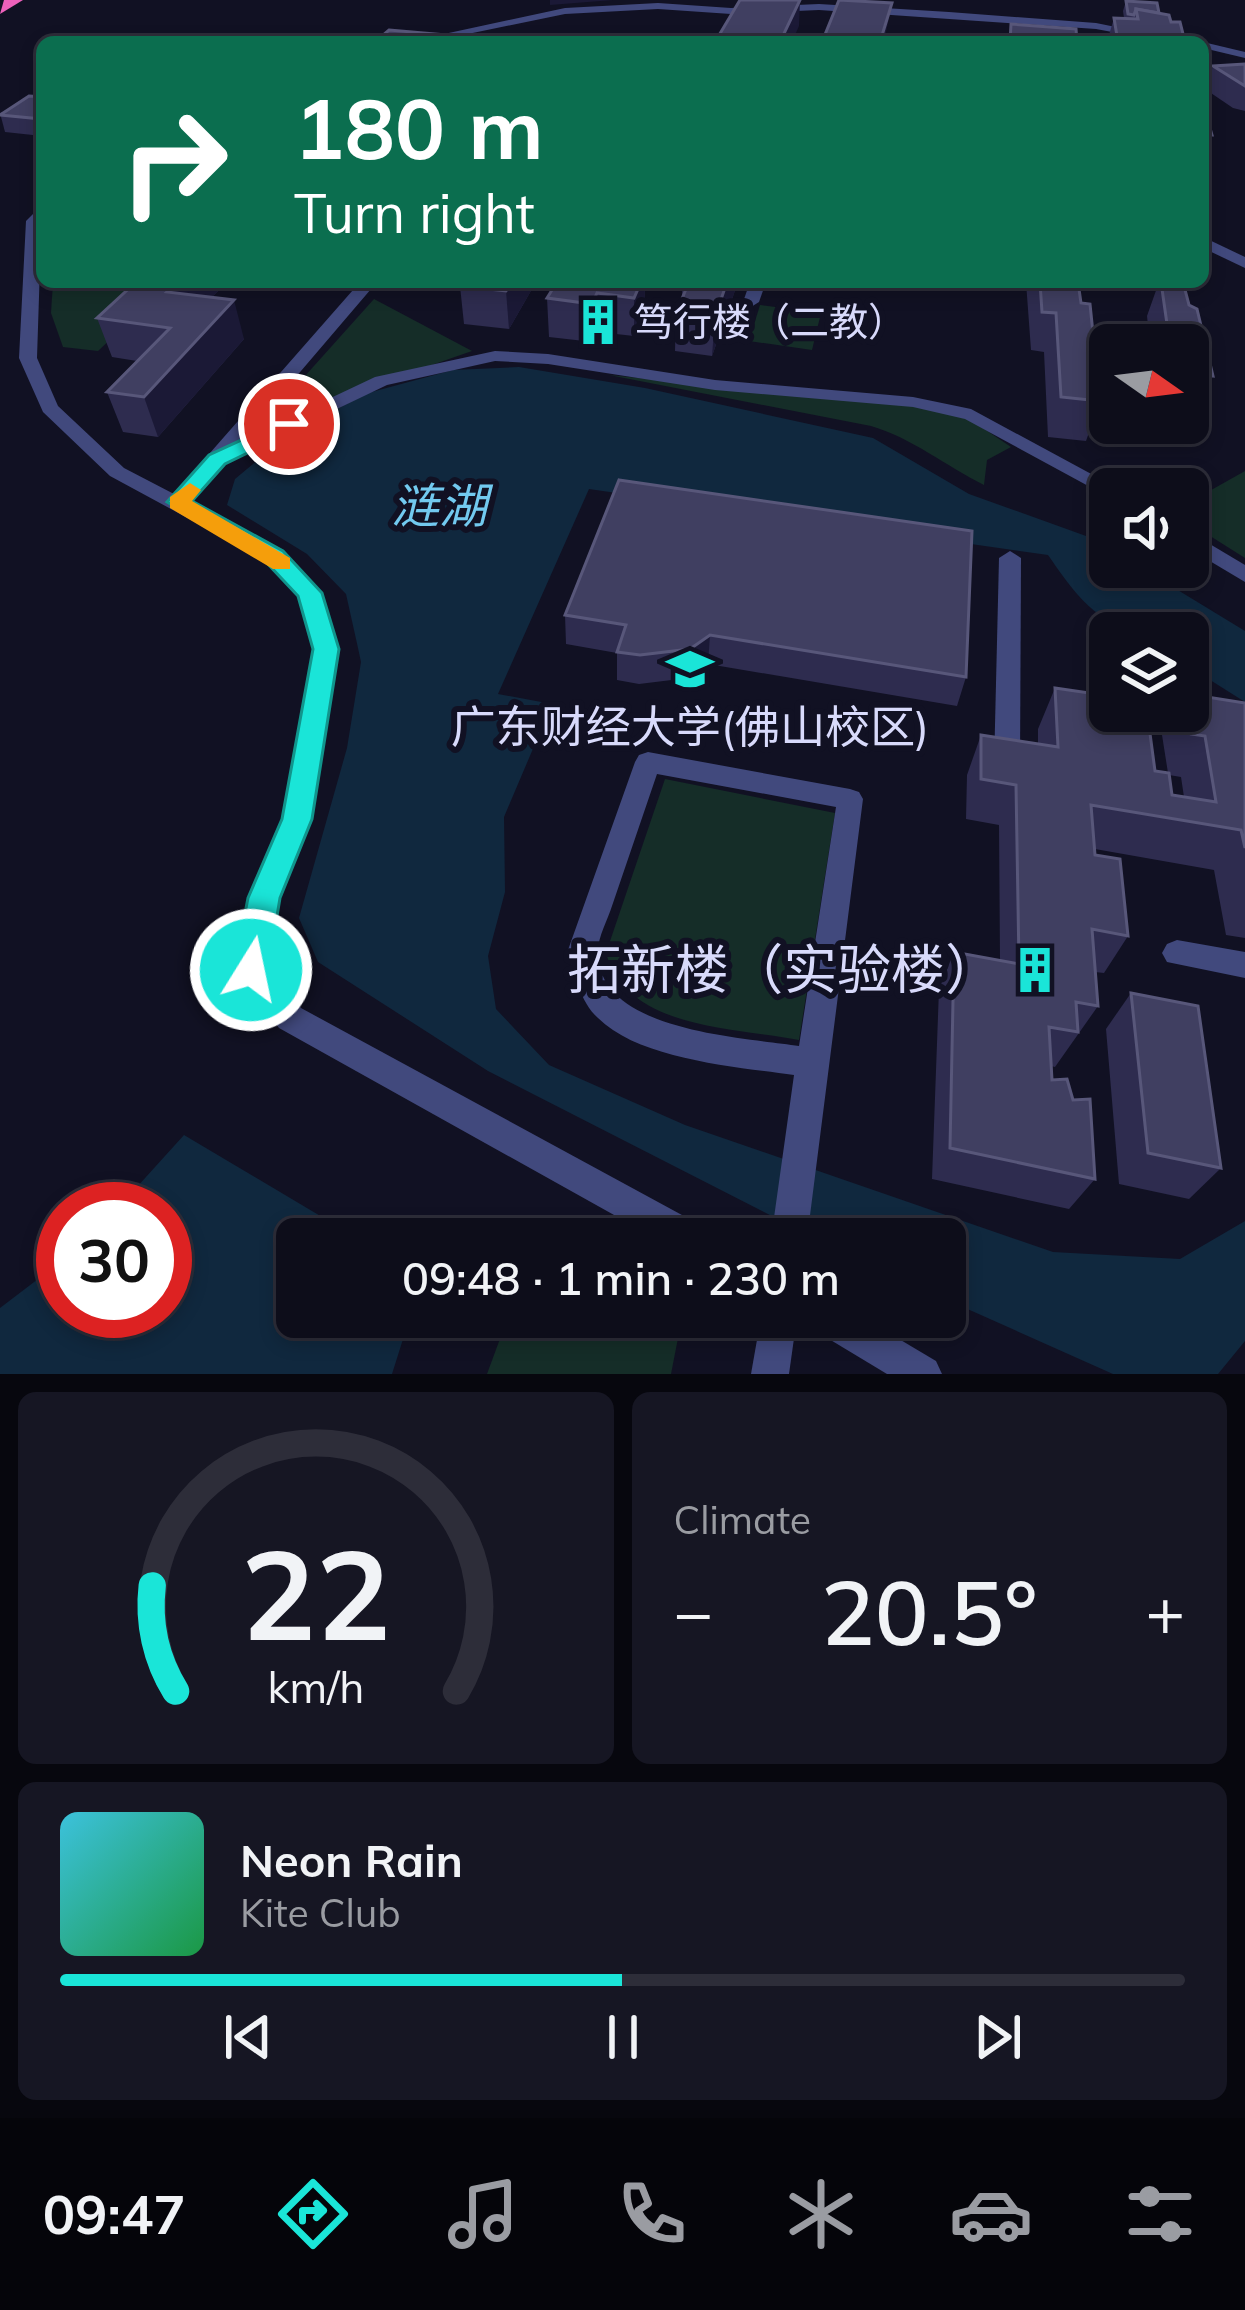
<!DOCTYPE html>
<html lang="en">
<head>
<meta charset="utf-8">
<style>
  body { margin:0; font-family:Mulish,"Noto Sans SC",sans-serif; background:#161623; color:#f1f3f6; height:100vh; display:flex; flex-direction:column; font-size:45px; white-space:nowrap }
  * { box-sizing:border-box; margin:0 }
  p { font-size:39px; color:#9a9ca2 }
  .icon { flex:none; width:66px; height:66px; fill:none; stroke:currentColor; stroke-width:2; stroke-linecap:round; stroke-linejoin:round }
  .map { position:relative; height:1374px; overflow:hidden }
  .side { display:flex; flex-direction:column; gap:18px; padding:18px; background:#07070e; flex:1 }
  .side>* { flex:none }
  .hud { position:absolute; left:36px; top:36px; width:1173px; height:252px; border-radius:18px; box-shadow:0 6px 18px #0003,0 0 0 3px #2d2d39; background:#0b6e4f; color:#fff; overflow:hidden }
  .needle { width:78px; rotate:104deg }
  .fabs { position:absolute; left:1089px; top:324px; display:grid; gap:24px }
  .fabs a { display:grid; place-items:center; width:120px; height:120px; border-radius:18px; background:#0d0d1a; box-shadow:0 6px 18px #0003,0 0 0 3px #2d2d39; font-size:60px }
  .speed { position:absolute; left:36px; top:1182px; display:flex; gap:24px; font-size:60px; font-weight:700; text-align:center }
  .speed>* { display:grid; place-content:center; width:156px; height:156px; border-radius:50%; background:#0d0d1a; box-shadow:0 6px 18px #0003,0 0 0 3px #2d2d39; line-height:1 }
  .speed .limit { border:18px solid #d22; background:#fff; color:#111 }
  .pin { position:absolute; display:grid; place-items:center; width:102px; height:102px; color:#fff; margin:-51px; border:6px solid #fff; border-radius:50%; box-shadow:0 3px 12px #0007 }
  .me { position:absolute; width:132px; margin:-66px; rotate:10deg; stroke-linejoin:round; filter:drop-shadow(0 0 9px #0008) }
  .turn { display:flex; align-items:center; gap:42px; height:252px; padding:0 60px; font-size:54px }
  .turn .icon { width:156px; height:156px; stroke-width:2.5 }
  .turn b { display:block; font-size:84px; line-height:102px }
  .big { font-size:90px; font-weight:600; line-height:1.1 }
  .side .tile { flex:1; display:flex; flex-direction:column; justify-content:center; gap:18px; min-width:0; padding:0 42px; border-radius:18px; background:#161623 }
  .side .dial { align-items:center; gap:0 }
  .dial svg { height:312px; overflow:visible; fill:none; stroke:#2d2d39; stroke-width:7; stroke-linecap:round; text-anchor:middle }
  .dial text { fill:#f1f3f6; stroke:none }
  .song { display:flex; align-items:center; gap:36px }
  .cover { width:144px; height:144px; border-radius:18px; background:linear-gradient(135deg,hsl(190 70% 55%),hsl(140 70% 35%)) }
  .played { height:12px; border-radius:6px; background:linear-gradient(90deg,#1ae5d8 50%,#2d2d39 50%) }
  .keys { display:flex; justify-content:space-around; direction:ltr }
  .heat { display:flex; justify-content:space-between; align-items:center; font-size:66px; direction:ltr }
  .side .tiles { flex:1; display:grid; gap:18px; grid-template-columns:1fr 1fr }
  .tile:last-child { grid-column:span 2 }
  .trip { position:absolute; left:276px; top:1218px; width:690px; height:120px; border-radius:18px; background:#0d0d1a; box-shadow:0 6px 18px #0003,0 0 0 3px #2d2d39; font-weight:600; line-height:120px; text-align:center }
  .dock { display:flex; height:192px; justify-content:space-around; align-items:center; background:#05050a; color:#9a9ca2 }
  .dock .icon { width:84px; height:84px }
  .dock .on { color:#1ae5d8 }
  .dock b { font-size:54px; color:#f1f3f6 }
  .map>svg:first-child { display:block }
</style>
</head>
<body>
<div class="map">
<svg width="1245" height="1374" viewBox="0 0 1245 1374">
  <rect width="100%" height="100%" fill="#111123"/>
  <g fill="#152d28">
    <polygon points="53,282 171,282 98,351 63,347 51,313"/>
    <polygon points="374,299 472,351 262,424"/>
    <polygon points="760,305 821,313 812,350 749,341"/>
    <path d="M609 375 906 405 968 418 1011 447 987 460 984 485C946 466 912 438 871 426Z"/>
    <polygon points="1245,471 1245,558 1188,522 1188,503"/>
    <path d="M665 779 835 813 799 1040C733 1027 628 1030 606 953Z"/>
    <polygon points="508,1317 651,1317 679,1333 671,1374 487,1374"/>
  </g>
  <g fill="#10283e">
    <path d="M519 367 645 388 873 438 969 494 1086 536 1110 550V567H1140L1245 631V702L1188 666V633C1109 633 1092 619 1048 555L589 489 498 694 552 704 504 817 505 892 488 956 496 1009 549 1065 685 1125 1053 1252 1180 1259 1245 1221V1341L1218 1374H1113L945 1299V1239H817L488 1071 318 962 299 918 347 748 361 662 358 648 346 594 307 554 227 505 235 479 289 434 368 393 453 370Z"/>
    <polygon points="184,1135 359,1239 297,1239 297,1317 410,1317 392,1374 0,1374 0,1308 63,1260 63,1311 165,1311 165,1209 117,1209"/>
  </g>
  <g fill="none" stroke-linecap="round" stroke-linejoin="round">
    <g fill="#41497d" fill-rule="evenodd">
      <polygon points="658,3 731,8 819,4 949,12 1096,23 1190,42 1166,42 1096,29 819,10 731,14 658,9 565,14 429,42 407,42 565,8"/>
      <polygon points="1202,42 1203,42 1245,52 1245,58 1203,48"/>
      <polygon points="42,205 37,358 58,406 124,468 174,494 360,282 377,282 242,440 375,377 495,351 548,354 715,380 913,397 971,409 1119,489 1110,489 1110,496 1103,494 965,419 913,407 715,390 548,364 495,361 387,385 222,464 189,502 283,551 321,593 338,649 310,819 278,897 266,967 301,1008 704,1227 710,1239 657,1239 279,1028 236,971 250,897 284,819 314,649 300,596 267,561 110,476 43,412 19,358 26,221"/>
      <polygon points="1203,237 1245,257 1245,268 1203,248"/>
      <polygon points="750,282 766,282 759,302 751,307 743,302"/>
      <polygon points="1188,531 1245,565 1245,582 1188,548"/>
      <polygon points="1010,551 1021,558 1020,767 1016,774 998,774 994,767 999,558"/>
      <path d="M648 752 850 789 859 792 863 799 807 1239H771L794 1075C738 1067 640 1060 598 1018 580 1002 574 973 568 950L635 762 639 755ZM657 774 836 807 799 1046C743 1037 595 1032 598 950 598 937 608 919 612 906 627 862 642 818 657 774Z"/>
      <polygon points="1177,940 1245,952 1245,978 1167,962 1162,953 1167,944"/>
      <polygon points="761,1317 797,1317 789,1374 751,1374"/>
      <polygon points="809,1317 862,1317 936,1361 942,1374 887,1374 814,1330"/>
    </g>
    <polygon fill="#ed61bb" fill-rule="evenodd" points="4,0 23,0 0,14"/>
  </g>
  <g fill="#2e2c4f" fill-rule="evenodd">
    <polygon points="1126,1 1159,13 1171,22 1185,42 1107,42 1114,18 1124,18 1123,11"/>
    <polygon points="1245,64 1245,111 1233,108 1205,89 1213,66"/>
    <polygon points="42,97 42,136 5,132 0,113"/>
    <polygon points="1203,104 1212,135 1203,160"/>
    <polygon points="136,282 218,282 220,289 211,298 244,339 158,437 123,432 107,392 137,361 112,357 97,318"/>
    <polygon points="462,282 536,282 509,329 464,324 460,286"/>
    <polygon points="557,282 645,282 644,312 634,336 598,332 593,342 549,337 547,298"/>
    <polygon points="682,282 738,282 712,356 675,351 676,313 682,299"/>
    <polygon points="1026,282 1093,282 1092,285 1078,284 1100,401 1086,441 1048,437 1044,352 1031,350"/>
    <polygon points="1159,282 1183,282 1213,376 1196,416 1188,415 1188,345 1150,345 1147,316"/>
    <polygon points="619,480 966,677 957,706 708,664 688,678 639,684 617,680 617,653 566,644 565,615"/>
    <path d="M1055 688 1155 771 1168 773 1162 735 1174 711H1188L1245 703V938L1226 935 1214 870 1095 849V855L1128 936 1104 973 1095 972 1098 1006 1055 1067 1051 1066 1052 1080 1095 1179 1069 1209 932 1179 939 989 954 952 1000 960 999 825 966 819 967 775 981 735 1038 744V729ZM1169 775 1181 777 1184 797 1172 795Z"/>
    <polygon points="1131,993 1221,1168 1189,1199 1119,1184 1106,1029"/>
  </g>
  <g fill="#1b1936">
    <polygon points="550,0 613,0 550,5"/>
    <polygon points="800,0 799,26 792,42 780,42"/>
    <polygon points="892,3 884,42 880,42"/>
    <polygon points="178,282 218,282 220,289 179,331 167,292"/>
    <polygon points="511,282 536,282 509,329 506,291"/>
    <polygon points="641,282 645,282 644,312 634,336 634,298"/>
    <polygon points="727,282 738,282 712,356 715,317"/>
    <polygon points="597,293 598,332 593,342 592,304"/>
    <polygon points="234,300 244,339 158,437 144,397"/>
    <polygon points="710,635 708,664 688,678 690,649"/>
  </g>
  <g fill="#403f61" stroke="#58577a" stroke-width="3">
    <polygon points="740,0 800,0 780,42 715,42"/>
    <polygon points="839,0 892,3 880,42 822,42"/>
    <polygon points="1126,1 1157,3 1159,13 1136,9 1134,15 1128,14"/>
    <polygon points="1136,9 1169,15 1171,22 1180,22 1185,42 1118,42 1114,18 1138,19"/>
    <polygon points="1011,24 1076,29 1077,42 1010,42"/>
    <polygon points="389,30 516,41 375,42"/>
    <polygon points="1245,64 1245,86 1213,66"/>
    <polygon points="29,96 42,97 42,119 0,115"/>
    <polygon points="1203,104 1212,135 1203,135"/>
    <polygon points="136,282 178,282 167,292 234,300 144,397 107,392 170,328 97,318"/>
    <polygon points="462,282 511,282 506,291 460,286"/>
    <polygon points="557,282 641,282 634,298 597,293 592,304 547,298"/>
    <polygon points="689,282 727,282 715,317 676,313"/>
    <polygon points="1040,282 1078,282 1081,303 1090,304 1100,401 1061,397 1056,313 1042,312"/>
    <polygon points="1161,282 1183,282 1189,305 1197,309 1213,376 1188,373 1188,345 1170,345"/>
    <polygon points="619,480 972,531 966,677 710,635 690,649 640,655 617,652 626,625 565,615"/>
    <polygon points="1055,688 1110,696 1110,711 1147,711 1155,771 1169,773 1172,795 1216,802 1205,736 1191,734 1187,711 1188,694 1245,703 1245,848 1241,830 1091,805 1095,855 1120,859 1128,936 1092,929 1098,1006 1076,1002 1078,1032 1049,1027 1052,1080 1067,1079 1073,1100 1090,1099 1095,1179 950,1148 954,952 1019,964 1016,785 981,779 981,735 1058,747"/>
    <polygon points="1131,993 1198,1006 1221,1168 1148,1153"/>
  </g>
  <polygon fill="#1ae5d8" stroke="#11958c" stroke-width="3" points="289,418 297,420 297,429 225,464 192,501 283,551 322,593 339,649 312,819 280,898 268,970 263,981 251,986 239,981 234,970 248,898 282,819 313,649 298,596 266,562 167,502 209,455"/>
  <polygon fill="#f59e0b" points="190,483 201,490 192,501 290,558 290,569 273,569 170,508 170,497"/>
  <defs>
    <symbol id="building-bare" viewBox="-9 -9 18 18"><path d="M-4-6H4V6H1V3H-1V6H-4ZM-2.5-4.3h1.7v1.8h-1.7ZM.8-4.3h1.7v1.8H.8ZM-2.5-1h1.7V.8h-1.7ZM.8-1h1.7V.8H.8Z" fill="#1ae5d8" stroke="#111123" stroke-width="2.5" paint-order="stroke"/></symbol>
    <symbol id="university-bare" viewBox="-9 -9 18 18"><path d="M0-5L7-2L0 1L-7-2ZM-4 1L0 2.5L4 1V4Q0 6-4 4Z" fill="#1ae5d8" stroke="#111123" stroke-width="2.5" paint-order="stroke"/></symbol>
  </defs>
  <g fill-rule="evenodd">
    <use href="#building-bare" x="565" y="289" width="66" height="66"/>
    <use href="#university-bare" x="657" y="636" width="66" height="66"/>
    <use href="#building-bare" x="1002" y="937" width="66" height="66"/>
  </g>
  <g text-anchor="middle" stroke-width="12" stroke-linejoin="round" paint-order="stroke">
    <g font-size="39" fill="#d8dafb" stroke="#111123" text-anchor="start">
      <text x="634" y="336">笃行楼（二教）</text>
    </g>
    <g font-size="45" fill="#d8dafb" stroke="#111123">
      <text x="690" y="743">广东财经大学(佛山校区)</text>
    </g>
    <g font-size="48" font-style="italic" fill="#72c9ef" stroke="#111123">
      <text x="439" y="523">涟湖</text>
    </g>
    <g font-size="54" fill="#d8dafb" stroke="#111123" text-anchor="end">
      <text x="999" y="989">拓新楼（实验楼）</text>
    </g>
  </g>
</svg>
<div class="fabs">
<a><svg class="needle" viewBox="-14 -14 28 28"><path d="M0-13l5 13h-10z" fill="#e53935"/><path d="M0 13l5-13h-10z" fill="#9a9ca2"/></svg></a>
<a><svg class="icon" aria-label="sound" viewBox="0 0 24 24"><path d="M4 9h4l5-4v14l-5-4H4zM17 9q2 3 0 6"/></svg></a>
<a><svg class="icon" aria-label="layers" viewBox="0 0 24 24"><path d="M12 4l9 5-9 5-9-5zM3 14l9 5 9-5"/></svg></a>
</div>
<div class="speed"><div class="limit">30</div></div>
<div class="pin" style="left:289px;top:424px;background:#d93025"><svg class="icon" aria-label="arrive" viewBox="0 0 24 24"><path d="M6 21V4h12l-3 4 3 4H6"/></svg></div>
<svg class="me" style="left:251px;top:970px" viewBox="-20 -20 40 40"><circle r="17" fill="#1ae5d8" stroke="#fff" stroke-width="3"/><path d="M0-11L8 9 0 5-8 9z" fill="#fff"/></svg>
<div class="trip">09:48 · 1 min · 230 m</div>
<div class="hud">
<div class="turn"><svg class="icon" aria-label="right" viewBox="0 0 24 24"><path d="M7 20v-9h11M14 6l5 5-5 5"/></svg><div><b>180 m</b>Turn right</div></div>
</div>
</div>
<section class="side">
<div class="tiles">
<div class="tile dial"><svg viewBox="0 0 100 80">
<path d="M14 69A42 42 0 1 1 86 69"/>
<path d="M14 69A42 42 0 0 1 8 42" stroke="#1ae5d8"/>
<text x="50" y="56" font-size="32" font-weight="700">22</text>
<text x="50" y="72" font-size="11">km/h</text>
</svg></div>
<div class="tile"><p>Climate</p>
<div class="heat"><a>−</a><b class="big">20.5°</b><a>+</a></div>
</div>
<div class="tile">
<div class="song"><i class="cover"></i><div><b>Neon Rain</b><p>Kite Club</p></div></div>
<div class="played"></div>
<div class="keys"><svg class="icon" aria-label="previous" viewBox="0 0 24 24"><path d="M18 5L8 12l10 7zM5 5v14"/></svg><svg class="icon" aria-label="pause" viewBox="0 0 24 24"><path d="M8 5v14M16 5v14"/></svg><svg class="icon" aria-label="next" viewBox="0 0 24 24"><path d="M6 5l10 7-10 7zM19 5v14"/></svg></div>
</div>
</div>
</section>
<nav class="dock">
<b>09:47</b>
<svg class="icon on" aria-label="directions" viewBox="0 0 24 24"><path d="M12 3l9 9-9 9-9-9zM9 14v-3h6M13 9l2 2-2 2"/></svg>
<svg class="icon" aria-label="music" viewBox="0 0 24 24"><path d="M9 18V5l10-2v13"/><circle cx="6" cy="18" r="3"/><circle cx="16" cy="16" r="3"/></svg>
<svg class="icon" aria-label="phone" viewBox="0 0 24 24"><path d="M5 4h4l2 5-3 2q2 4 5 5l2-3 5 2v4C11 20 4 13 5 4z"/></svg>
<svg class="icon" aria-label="climate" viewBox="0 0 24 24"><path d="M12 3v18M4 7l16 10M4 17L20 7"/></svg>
<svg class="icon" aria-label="car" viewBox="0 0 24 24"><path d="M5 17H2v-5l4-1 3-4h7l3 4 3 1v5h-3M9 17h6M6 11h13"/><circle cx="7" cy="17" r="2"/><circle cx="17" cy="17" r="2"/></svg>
<svg class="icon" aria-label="filters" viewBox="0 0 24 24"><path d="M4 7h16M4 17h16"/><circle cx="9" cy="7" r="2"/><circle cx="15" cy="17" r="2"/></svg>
</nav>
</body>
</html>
